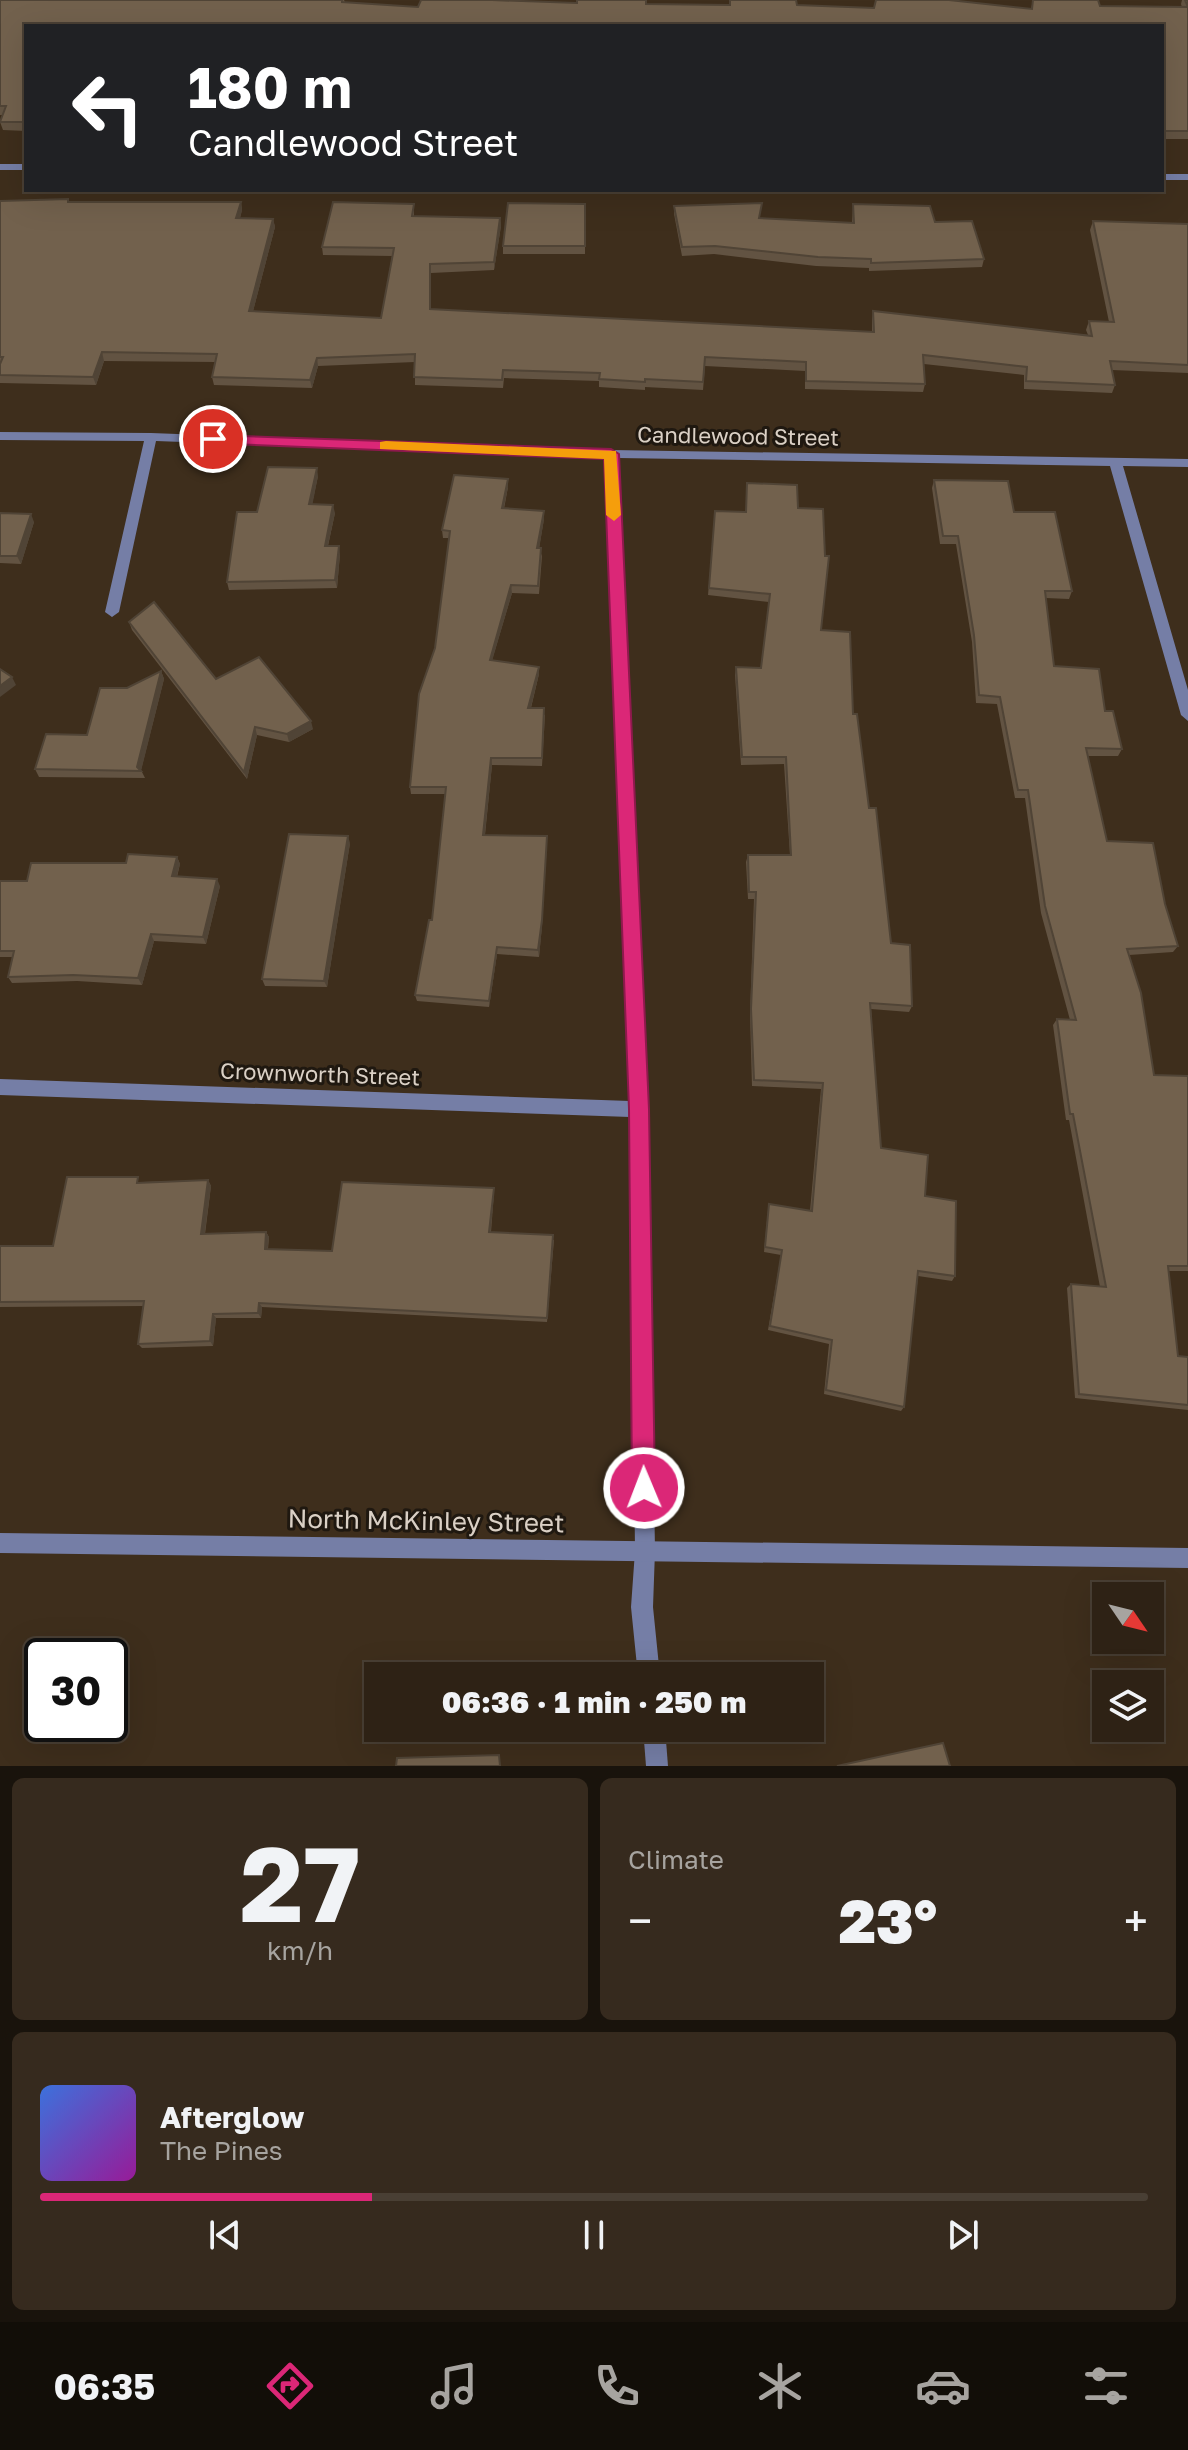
<!DOCTYPE html>
<html lang="en">
<head>
<meta charset="utf-8">
<style>
  body { margin:0; font-family:"Golos Text",sans-serif; background:#362a1e; color:#f1f3f6; height:100vh; display:flex; flex-direction:column; font-size:30px; white-space:nowrap }
  * { box-sizing:border-box; margin:0 }
  p { font-size:26px; color:#a7a4a0 }
  .icon { flex:none; width:44px; height:44px; fill:none; stroke:currentColor; stroke-width:2; stroke-linecap:round; stroke-linejoin:round }
  .map { position:relative; height:1766px; overflow:hidden }
  .sheet { display:flex; flex-direction:column; gap:12px; padding:12px; background:#19130c; flex:1 }
  .sheet>* { flex:none }
  .guide { position:absolute; left:24px; top:24px; width:1140px; height:168px; border-radius:0px; box-shadow:0 8px 32px #0002,0 0 0 2px #493f34; background:#202124; color:#fff; overflow:hidden }
  .needle { width:52px; rotate:125deg }
  .fabs { position:absolute; left:1092px; top:1582px; display:grid; gap:16px }
  .fabs a { display:grid; place-items:center; width:72px; height:72px; border-radius:0px; background:#2e2215; box-shadow:0 8px 32px #0002,0 0 0 2px #493f34; font-size:40px }
  .speed { position:absolute; left:24px; top:1638px; display:flex; gap:16px; font-size:40px; font-weight:700; text-align:center }
  .speed>* { display:grid; place-content:center; width:104px; height:104px; border-radius:50%; background:#2e2215; box-shadow:0 8px 32px #0002,0 0 0 2px #493f34; line-height:1 }
  .speed .limit { border:4px solid #111; border-radius:12px; background:#fff; color:#111 }
  .pin { position:absolute; display:grid; place-items:center; width:68px; height:68px; color:#fff; margin:-34px; border:4px solid #fff; border-radius:50%; box-shadow:0 2px 8px #0007 }
  .me { position:absolute; width:88px; margin:-44px; rotate:359deg; stroke-linejoin:round; filter:drop-shadow(0 0 6px #0008) }
  .turn { display:flex; align-items:center; gap:28px; height:168px; padding:0 32px; font-size:36px }
  .turn .icon { width:104px; height:104px; stroke-width:2.5 }
  .turn b { display:block; font-size:56px; line-height:68px }
  .big { font-size:60px; font-weight:800; line-height:1.1 }
  .sheet .tile { flex:1; display:flex; flex-direction:column; justify-content:center; gap:12px; min-width:0; padding:0 28px; border-radius:12px; background:#362a1e }
  .sheet .dial { align-items:center; gap:0 }
  .dial b { font-size:104px; line-height:1 }
  .song { display:flex; align-items:center; gap:24px }
  .cover { width:96px; height:96px; border-radius:12px; background:linear-gradient(135deg,hsl(220 70% 55%),hsl(300 70% 35%)) }
  .played { height:8px; border-radius:4px; background:linear-gradient(90deg,#db2777 30%,#493f34 30%) }
  .keys { display:flex; justify-content:space-around; direction:ltr }
  .heat { display:flex; justify-content:space-between; align-items:center; font-size:44px; direction:ltr }
  .sheet .tiles { flex:1; display:grid; gap:12px; grid-template-columns:1fr 1fr }
  .tile:last-child { grid-column:span 2 }
  .trip { position:absolute; left:364px; top:1662px; width:460px; height:80px; border-radius:0px; background:#2e2215; box-shadow:0 8px 32px #0002,0 0 0 2px #493f34; font-weight:800; line-height:80px; text-align:center }
  .dock { display:flex; height:128px; justify-content:space-around; align-items:center; background:#120e08; color:#a7a4a0 }
  .dock .icon { width:56px; height:56px }
  .dock .current { color:#db2777 }
  .dock b { font-size:36px; color:#f1f3f6 }
  .map>svg:first-child { display:block }
</style>
</head>
<body>
<div class="map">
<svg width="1188" height="1766" viewBox="0 0 1188 1766">
  <rect width="100%" height="100%" fill="#3e2e1c"/>
  <g fill="none" stroke-linecap="round" stroke-linejoin="round">
    <g fill="#757ea6" fill-rule="evenodd">
      <rect x="0" y="164" width="26" height="6"/>
      <rect x="1162" y="174" width="26" height="6"/>
      <polygon points="0,432 151,433 611,450 1188,459 1188,467 1123,466 1188,690 1188,721 1181,715 1110,466 618,458 648,1109 655,1551 653,1607 660,1676 638,1676 631,1607 635,1551 630,1117 0,1095 0,1079 630,1101 605,458 156,441 119,612 112,617 105,612 144,441 0,440"/>
      <polygon points="643,1728 665,1728 668,1766 646,1766"/>
    </g>
    <polygon fill="#757ea6" fill-rule="evenodd" points="0,1533 1188,1548 1188,1568 0,1553"/>
  </g>
  <g fill="#625342">
    <polygon points="0,0 344,0 345,2 418,7 646,4 729,5 729,0 797,5 874,8 1031,9 1033,0 1098,0 1100,6 1182,7 1181,4 1182,0 1188,0 1188,139 1162,139 1162,26 26,26 26,131 3,130 0,122 3,115 0,115"/>
    <polygon points="0,201 241,202 242,210 240,218 273,219 275,227 253,311 381,318 392,256 323,255 322,247 414,204 414,216 500,218 501,226 494,270 431,273 431,309 872,332 872,319 873,311 1088,335 1086,330 1089,321 1109,322 1090,230 1093,221 1188,224 1188,373 1112,370 1115,385 1112,393 1024,389 1024,375 924,364 925,384 923,392 805,389 805,371 705,366 703,390 645,387 645,390 599,387 599,381 504,378 503,388 415,385 415,362 318,366 312,388 214,385 212,377 215,362 104,361 96,385 0,383"/>
    <polygon points="585,204 585,254 503,254 503,246"/>
    <polygon points="853,204 935,222 984,259 982,267 869,271 869,268 816,266 714,254 682,256 674,214 674,206 759,218 852,223"/>
    <polygon points="318,476 312,504 335,513 328,546 340,554 337,588 229,590 227,582 257,512"/>
    <polygon points="934,480 1014,512 1072,591 1069,599 1046,598 1054,666 1105,711 1122,749 1118,756 1088,756 1107,841 1165,904 1178,946 1173,952 1129,955 1154,1075 1188,1076 1188,1271 1168,1271 1178,1356 1188,1357 1188,1410 1075,1398 1067,1288 1071,1284 1100,1287 1069,1120 1066,1120 1053,1025 1057,1019 1070,1020 1041,913 1025,798 1015,798 997,704 976,703 972,642 956,544 940,544 932,488"/>
    <polygon points="747,483 798,508 821,630 853,714 891,943 912,1006 909,1012 871,1009 881,1148 925,1196 955,1276 952,1281 918,1276 904,1407 901,1411 824,1394 829,1344 768,1330 781,1255 764,1252 768,1210 769,1204 810,1211 821,1089 752,1086 750,1015 754,899 748,899 746,862 748,855 790,855 784,764 741,765 735,675 736,667 761,668 769,602 708,595 715,511 746,512"/>
    <polygon points="508,487 504,509 544,511 544,519 539,548 542,556 539,594 512,593 492,660 539,667 539,674 531,708 545,715 542,766 492,765 485,835 547,843 542,926 539,957 497,954 489,1007 417,1001 415,995 432,920 445,794 411,794 410,787 435,648 449,538 443,538 442,530"/>
    <polygon points="0,513 34,522 21,564 0,563"/>
    <polygon points="129,622 216,679 313,729 289,742 257,735 247,779 132,630"/>
    <polygon points="161,671 164,679 141,770 145,778 39,777 35,769 87,735 127,688"/>
    <polygon points="350,843 327,987 265,986 262,979"/>
    <polygon points="177,857 180,864 177,877 220,886 206,944 154,941 142,985 77,981 12,983 8,977 13,957 0,957 0,881 27,881 126,863"/>
    <polygon points="208,1180 211,1186 205,1234 266,1232 269,1237 268,1249 332,1251 494,1188 494,1193 491,1232 554,1240 547,1322 262,1307 261,1318 216,1318 213,1346 142,1348 138,1344 144,1306 0,1307 0,1246 53,1246 141,1182"/>
  </g>
  <g fill="#504436">
    <polygon points="241,202 242,210 238,226 236,218"/>
    <polygon points="500,218 501,226 494,270 494,262"/>
    <polygon points="273,219 275,227 251,319 249,311"/>
    <polygon points="102,352 104,361 96,385 93,377"/>
    <polygon points="317,358 318,366 312,388 310,380"/>
    <polygon points="317,468 318,476 311,512 309,504"/>
    <polygon points="508,479 508,487 502,516 502,508"/>
    <polygon points="333,505 335,513 326,554 325,546"/>
    <polygon points="544,511 544,519 538,556 537,548"/>
    <polygon points="31,514 34,522 21,564 17,556"/>
    <polygon points="339,546 340,554 337,588 335,580"/>
    <polygon points="511,585 512,593 490,668 490,660"/>
    <polygon points="539,667 539,674 529,715 528,708"/>
    <polygon points="161,671 164,679 141,771 137,767"/>
    <polygon points="12,677 16,685 0,697 0,686"/>
    <polygon points="311,721 313,729 289,742 287,734"/>
    <polygon points="255,727 257,735 247,779 244,772"/>
    <polygon points="491,758 492,765 484,842 483,835"/>
    <polygon points="348,836 350,843 327,987 324,981"/>
    <polygon points="547,836 542,926 539,957 538,950"/>
    <polygon points="177,857 180,864 175,883 172,876"/>
    <polygon points="217,879 220,886 206,944 203,937"/>
    <polygon points="151,934 154,941 142,985 138,978"/>
    <polygon points="497,947 497,954 489,1007 489,1001"/>
    <polygon points="208,1180 211,1186 204,1239 201,1234"/>
    <polygon points="494,1188 494,1193 490,1236 489,1232"/>
    <polygon points="266,1232 269,1237 267,1254 265,1249"/>
    <polygon points="259,1303 262,1307 261,1318 258,1313"/>
    <polygon points="213,1314 216,1318 213,1346 210,1341"/>
  </g>
  <g fill="#72614d" stroke="#504436" stroke-width="2">
    <polygon points="0,0 342,0 342,2 418,7 421,0 492,0 577,3 577,0 646,0 646,4 730,5 730,0 796,0 797,5 874,8 876,0 949,0 1032,9 1033,0 1098,0 1100,6 1188,7 1185,0 1188,0 1188,131 1162,131 1162,26 26,26 26,122 0,122 6,106 0,106"/>
    <polygon points="68,199 68,202 241,202 236,218 273,219 249,311 381,318 394,248 322,247 333,202 414,204 412,216 500,218 494,262 430,264 430,309 874,332 873,311 1092,336 1089,321 1114,322 1093,221 1188,224 1188,365 1110,361 1115,385 1026,381 1027,367 923,355 925,384 806,381 806,362 705,357 703,382 645,379 645,382 599,379 600,373 503,370 502,380 414,377 415,354 317,358 310,380 212,377 217,354 102,352 93,377 0,375 0,364 3,357 0,357 0,201"/>
    <polygon points="508,203 585,204 585,246 503,246"/>
    <polygon points="762,203 759,218 854,223 853,204 930,206 935,222 972,221 984,259 871,263 871,259 818,257 715,246 682,247 674,206"/>
    <polygon points="268,467 317,468 309,504 333,505 325,546 339,546 335,580 227,582 237,512 257,512"/>
    <polygon points="454,475 508,479 502,508 544,511 537,548 541,548 538,586 511,585 490,660 539,667 528,708 544,708 542,758 491,758 483,835 547,836 542,920 538,950 497,947 489,1001 415,995 429,920 432,920 446,787 410,787 419,694 435,648 450,531 442,530"/>
    <polygon points="934,480 1008,481 1014,512 1055,512 1072,591 1045,591 1054,666 1099,669 1105,711 1113,711 1122,749 1086,748 1107,841 1153,843 1165,904 1178,946 1127,949 1141,993 1154,1075 1188,1076 1188,1266 1168,1266 1178,1356 1188,1357 1188,1405 1079,1394 1071,1284 1106,1287 1073,1114 1070,1114 1057,1019 1076,1020 1045,906 1028,790 1018,790 1000,697 979,695 974,635 958,536 943,536"/>
    <polygon points="747,483 797,485 798,508 823,509 825,556 829,556 821,630 850,632 853,714 857,714 869,808 876,808 891,943 910,945 912,1006 870,1003 881,1148 928,1155 925,1196 956,1201 955,1276 918,1271 904,1407 826,1390 832,1340 770,1326 782,1250 765,1247 769,1204 812,1211 823,1083 754,1080 751,1009 756,892 749,892 748,855 791,855 786,757 742,757 736,667 761,668 770,594 709,588 715,511 746,512"/>
    <polygon points="0,513 31,514 17,556 0,556"/>
    <polygon points="154,602 216,679 259,657 311,721 287,734 255,727 244,772 129,622"/>
    <polygon points="0,669 12,677 0,686"/>
    <polygon points="161,671 137,767 141,771 35,769 46,734 87,735 100,688 127,688"/>
    <polygon points="289,834 348,836 324,981 262,979"/>
    <polygon points="128,854 177,857 172,876 217,879 203,937 151,934 138,978 73,975 8,977 14,951 0,951 0,881 27,881 31,863 126,863"/>
    <polygon points="67,1177 138,1177 137,1183 208,1180 201,1234 266,1232 265,1249 332,1251 342,1182 494,1188 489,1232 553,1235 547,1318 259,1303 258,1313 213,1314 210,1341 138,1344 144,1301 0,1302 0,1246 53,1246"/>
    <polygon points="943,1743 950,1766 837,1766"/>
    <polygon points="499,1755 500,1766 396,1766 397,1758"/>
  </g>
  <polygon fill="#db2777" stroke="#8e194d" stroke-width="2" points="213,435 611,449 619,454 649,1109 655,1488 652,1496 644,1500 636,1496 632,1488 629,1109 604,459 207,443 205,439"/>
  <polygon fill="#f59e0b" points="386,441 616,451 621,515 614,521 606,515 604,459 380,449 380,442"/>
  <g text-anchor="middle" stroke-width="6" stroke-linejoin="round" paint-order="stroke">
    <g font-size="22" fill="#dad0c5" stroke="#1f1810">
      <text transform="translate(738 436) rotate(1)" y="8">Candlewood Street</text>
      <text transform="translate(320 1074) rotate(2)" y="8">Crownworth Street</text>
    </g>
    <g font-size="26" fill="#dad0c5" stroke="#1f1810">
      <text transform="translate(426 1521) rotate(1)" y="9">North McKinley Street</text>
    </g>
  </g>
</svg>
<div class="fabs">
<a><svg class="needle" viewBox="-14 -14 28 28"><path d="M0-13l5 13h-10z" fill="#e53935"/><path d="M0 13l5-13h-10z" fill="#a7a4a0"/></svg></a>
<a><svg class="icon" aria-label="layers" viewBox="0 0 24 24"><path d="M12 4l9 5-9 5-9-5zM3 14l9 5 9-5"/></svg></a>
</div>
<div class="speed"><div class="limit">30</div></div>
<div class="pin" style="left:213px;top:439px;background:#d93025"><svg class="icon" aria-label="arrive" viewBox="0 0 24 24"><path d="M6 21V4h12l-3 4 3 4H6"/></svg></div>
<svg class="me" style="left:644px;top:1488px" viewBox="-20 -20 40 40"><circle r="17" fill="#db2777" stroke="#fff" stroke-width="3"/><path d="M0-11L8 9 0 5-8 9z" fill="#fff"/></svg>
<div class="trip">06:36 · 1 min · 250 m</div>
<div class="guide">
<div class="turn"><svg class="icon" aria-label="left" viewBox="0 0 24 24"><path d="M17 20v-9H6M10 6l-5 5 5 5"/></svg><div><b>180 m</b>Candlewood Street</div></div>
</div>
</div>
<section class="sheet">
<div class="tiles">
<div class="tile dial"><b>27</b><p>km/h</p></div>
<div class="tile"><p>Climate</p>
<div class="heat"><a>−</a><b class="big">23°</b><a>+</a></div>
</div>
<div class="tile">
<div class="song"><i class="cover"></i><div><b>Afterglow</b><p>The Pines</p></div></div>
<div class="played"></div>
<div class="keys"><svg class="icon" aria-label="previous" viewBox="0 0 24 24"><path d="M18 5L8 12l10 7zM5 5v14"/></svg><svg class="icon" aria-label="pause" viewBox="0 0 24 24"><path d="M8 5v14M16 5v14"/></svg><svg class="icon" aria-label="next" viewBox="0 0 24 24"><path d="M6 5l10 7-10 7zM19 5v14"/></svg></div>
</div>
</div>
</section>
<nav class="dock">
<b>06:35</b>
<svg class="icon current" aria-label="directions" viewBox="0 0 24 24"><path d="M12 3l9 9-9 9-9-9zM9 14v-3h6M13 9l2 2-2 2"/></svg>
<svg class="icon" aria-label="music" viewBox="0 0 24 24"><path d="M9 18V5l10-2v13"/><circle cx="6" cy="18" r="3"/><circle cx="16" cy="16" r="3"/></svg>
<svg class="icon" aria-label="phone" viewBox="0 0 24 24"><path d="M5 4h4l2 5-3 2q2 4 5 5l2-3 5 2v4C11 20 4 13 5 4z"/></svg>
<svg class="icon" aria-label="climate" viewBox="0 0 24 24"><path d="M12 3v18M4 7l16 10M4 17L20 7"/></svg>
<svg class="icon" aria-label="car" viewBox="0 0 24 24"><path d="M5 17H2v-5l4-1 3-4h7l3 4 3 1v5h-3M9 17h6M6 11h13"/><circle cx="7" cy="17" r="2"/><circle cx="17" cy="17" r="2"/></svg>
<svg class="icon" aria-label="filters" viewBox="0 0 24 24"><path d="M4 7h16M4 17h16"/><circle cx="9" cy="7" r="2"/><circle cx="15" cy="17" r="2"/></svg>
</nav>
</body>
</html>
